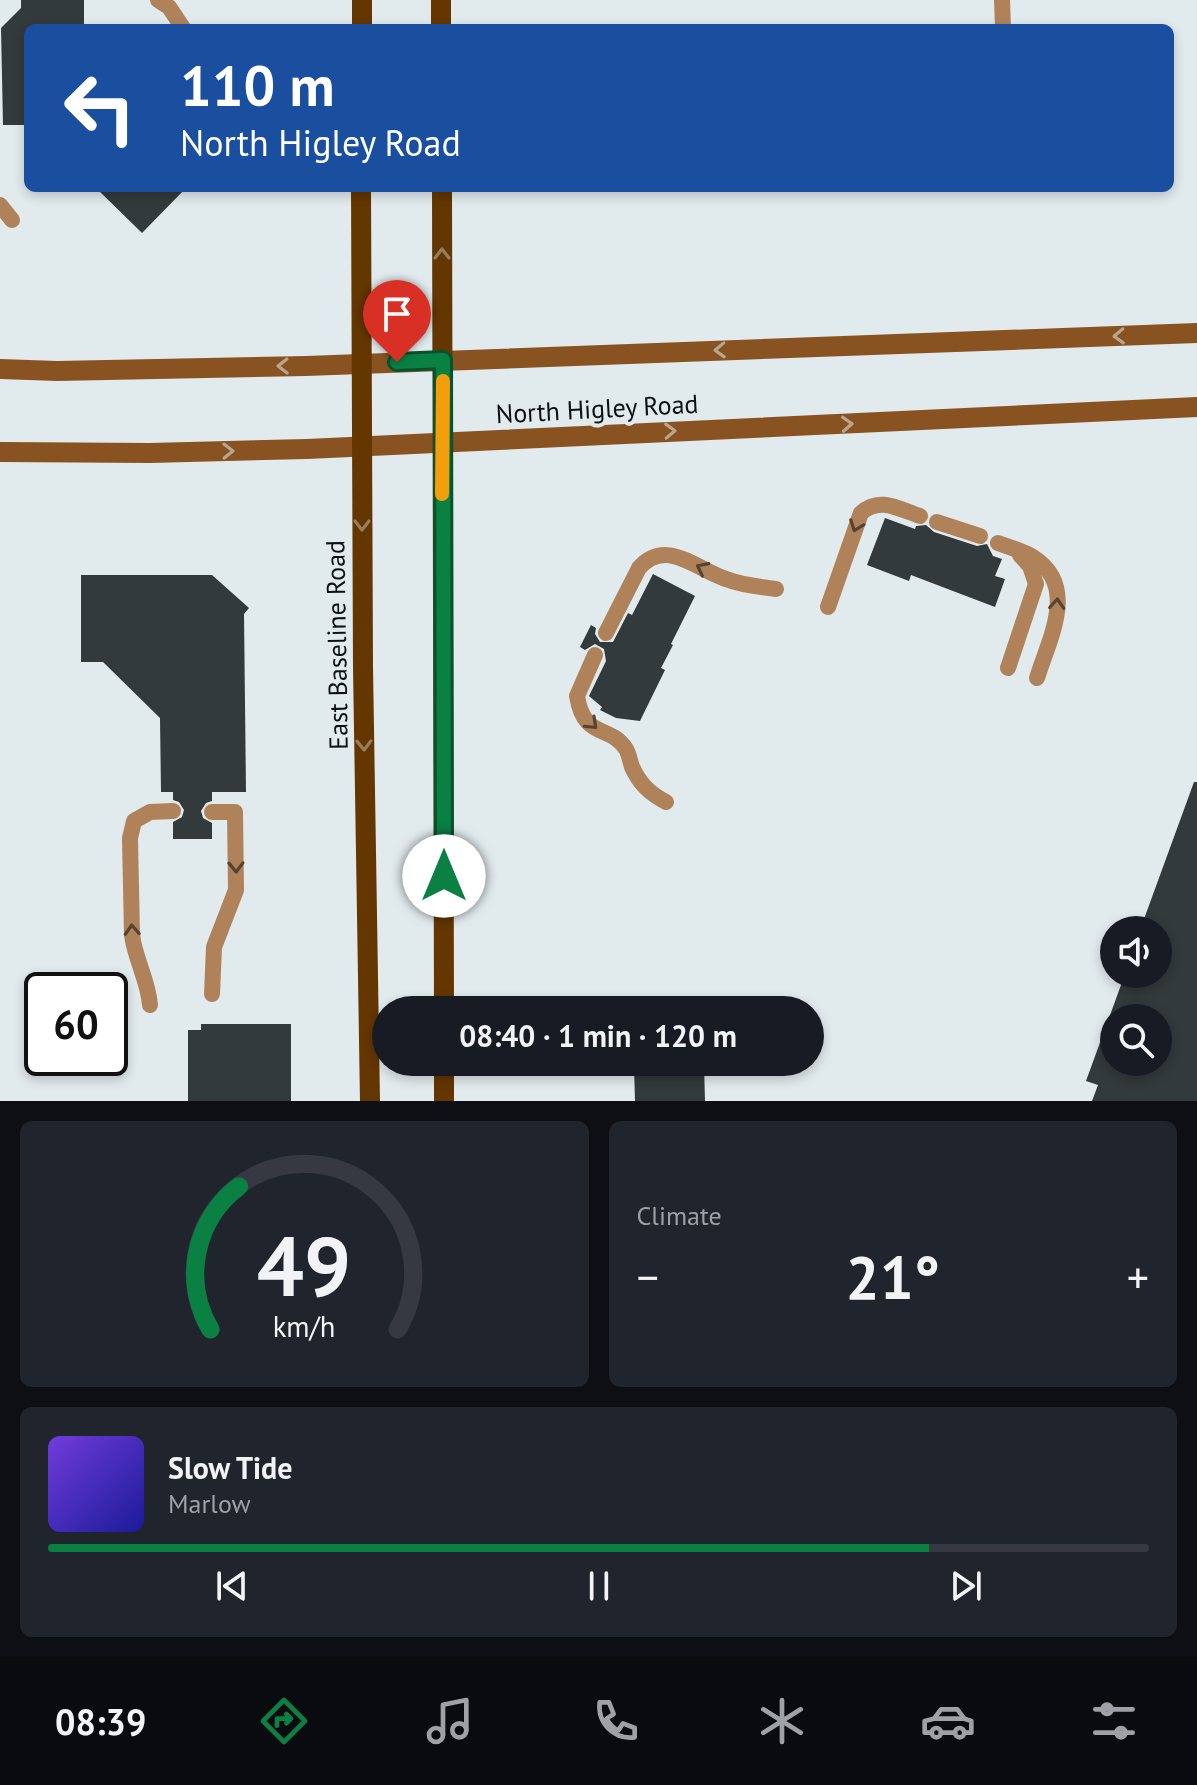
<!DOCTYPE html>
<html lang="en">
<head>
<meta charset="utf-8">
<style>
  body { margin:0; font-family:"PT Sans",sans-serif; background:#20242c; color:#f1f3f6; height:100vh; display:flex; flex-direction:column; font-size:30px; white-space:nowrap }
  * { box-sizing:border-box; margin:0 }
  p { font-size:26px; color:#9ea1a6 }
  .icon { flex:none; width:44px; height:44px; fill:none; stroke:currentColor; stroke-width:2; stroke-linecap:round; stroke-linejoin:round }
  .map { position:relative; height:1101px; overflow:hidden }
  .panel { display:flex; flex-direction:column; gap:20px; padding:20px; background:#0d0f14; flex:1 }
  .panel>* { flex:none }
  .top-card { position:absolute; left:24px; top:24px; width:1150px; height:168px; border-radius:12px; box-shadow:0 4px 12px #0003; background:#1a4fa0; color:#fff; overflow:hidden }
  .controls { position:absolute; left:1100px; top:916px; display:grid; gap:16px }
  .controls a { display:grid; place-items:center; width:72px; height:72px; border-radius:50%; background:#171b24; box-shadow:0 4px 12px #0003; font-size:40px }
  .speed { position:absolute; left:24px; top:972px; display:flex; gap:16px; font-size:40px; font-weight:700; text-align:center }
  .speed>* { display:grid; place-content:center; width:104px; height:104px; border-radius:50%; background:#171b24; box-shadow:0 4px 12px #0003; line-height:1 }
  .speed .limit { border:4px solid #111; border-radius:12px; background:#fff; color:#111 }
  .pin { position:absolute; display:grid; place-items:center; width:68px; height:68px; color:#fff; margin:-82px -34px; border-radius:50% 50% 50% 0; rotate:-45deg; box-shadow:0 0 8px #0007 }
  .pin .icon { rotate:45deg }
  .me { position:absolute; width:88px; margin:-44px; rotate:0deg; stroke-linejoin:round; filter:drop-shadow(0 0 6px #0008) }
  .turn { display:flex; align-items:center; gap:28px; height:168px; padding:0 24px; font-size:36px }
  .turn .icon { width:104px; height:104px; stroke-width:2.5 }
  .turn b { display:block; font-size:56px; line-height:68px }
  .big { font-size:60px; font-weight:700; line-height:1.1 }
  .panel .card { flex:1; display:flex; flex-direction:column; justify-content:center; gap:12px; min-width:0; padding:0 28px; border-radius:12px; background:#20242c }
  .panel .dial { align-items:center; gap:0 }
  .dial svg { height:208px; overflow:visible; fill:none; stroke:#363941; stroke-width:7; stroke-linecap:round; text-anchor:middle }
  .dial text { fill:#f1f3f6; stroke:none }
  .song { display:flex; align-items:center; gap:24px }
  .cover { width:96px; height:96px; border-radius:12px; background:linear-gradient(135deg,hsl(260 70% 55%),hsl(240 70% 35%)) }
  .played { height:8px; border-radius:4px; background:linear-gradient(90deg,#0b8043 80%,#363941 80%) }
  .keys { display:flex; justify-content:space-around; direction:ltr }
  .heat { display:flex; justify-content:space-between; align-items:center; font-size:44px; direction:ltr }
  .panel .tiles { flex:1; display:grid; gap:20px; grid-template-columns:1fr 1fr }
  .card:last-child { grid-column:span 2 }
  .trip { position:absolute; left:372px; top:996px; width:452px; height:80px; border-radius:40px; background:#171b24; box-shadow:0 4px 12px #0003; font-weight:700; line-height:80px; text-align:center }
  .dock { display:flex; height:128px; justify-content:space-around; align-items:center; background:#090b0e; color:#9ea1a6 }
  .dock .icon { width:56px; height:56px }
  .dock .on { color:#0b8043 }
  .dock b { font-size:36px; color:#f1f3f6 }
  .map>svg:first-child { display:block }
</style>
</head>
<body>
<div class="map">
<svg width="1197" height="1101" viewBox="0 0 1197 1101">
  <rect width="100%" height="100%" fill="#e1eaed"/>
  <g fill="#333a3c" fill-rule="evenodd">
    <polygon points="21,0 84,0 84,28 28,28 28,125 3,125 1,28 21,8"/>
    <polygon points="96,188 186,188 142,233"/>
    <polygon points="885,518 915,529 916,526 926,525 934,532 977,546 987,544 993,556 1002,559 995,576 1005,579 995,607 911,575 909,581 867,565"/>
    <polygon points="653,574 695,596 671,644 673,645 661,668 665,670 640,721 616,718 600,710 602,707 589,696 606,661 604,649 595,644 585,650 580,647 591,625 596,628 595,634 600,642 613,642 628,613 632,615"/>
    <polygon points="81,575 212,575 249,608 244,614 246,792 212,792 212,801 206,803 201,811 203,818 212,823 212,839 173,839 173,822 182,817 184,810 179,802 173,800 173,792 161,792 160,718 103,662 81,662"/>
    <path d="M1194 782H1197V1101H1092L1098 1085 1086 1081 1125 974H1158V930H1140ZM1114 1018H1158V1062H1114Z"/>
    <polygon points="201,1024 291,1024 291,1101 188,1101 188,1030 201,1030"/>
    <polygon points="704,1064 705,1101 635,1101 634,1066"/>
  </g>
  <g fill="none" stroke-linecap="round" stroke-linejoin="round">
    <g stroke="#b0825a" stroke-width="16">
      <polyline points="158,0 169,7 183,28"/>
      <polyline points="1002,0 1003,28"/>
      <polyline points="0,205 12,220"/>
      <polyline points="937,522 980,536"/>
      <path d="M998 543C1009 547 1023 551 1033 557 1079 586 1049 639 1037 678"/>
      <path d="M828 607 861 513C879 496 899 509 920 516"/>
      <path d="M606 633 639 568C666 537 697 570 726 579 742 585 759 587 776 589"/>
      <path d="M595 655 577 696C584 740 610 724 626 749 629 754 630 761 632 767 640 784 649 793 666 802"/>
      <polyline points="1008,668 1036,584 1030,566 1020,555"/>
      <polyline points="212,812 235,812 236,890 214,947 212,994"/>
      <path d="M150 1005C148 980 135 959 132 935L130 838 134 821 150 812 173 811"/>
    </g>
    <g stroke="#885320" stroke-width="20">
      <polyline points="0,369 57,371 306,366 1197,333"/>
      <polyline points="0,452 150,453 307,449 1197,407"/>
    </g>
    <g stroke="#643600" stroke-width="20">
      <polyline points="441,0 441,28"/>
      <polyline points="362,28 362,0"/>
      <polyline points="361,188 363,667 370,1101"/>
      <polyline points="442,188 444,1010"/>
      <polyline points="444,1062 444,1101"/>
    </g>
  </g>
  <defs><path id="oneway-chevron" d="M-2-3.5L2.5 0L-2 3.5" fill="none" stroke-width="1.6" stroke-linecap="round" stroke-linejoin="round" transform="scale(2)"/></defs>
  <g stroke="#967e5f">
    <use href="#oneway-chevron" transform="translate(442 254) rotate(-90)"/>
    <use href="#oneway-chevron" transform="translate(362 525) rotate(90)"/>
    <use href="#oneway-chevron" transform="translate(364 745) rotate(89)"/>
  </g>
  <g stroke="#b9a691">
    <use href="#oneway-chevron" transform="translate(1119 336) rotate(178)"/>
    <use href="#oneway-chevron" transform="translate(720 350) rotate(178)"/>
    <use href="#oneway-chevron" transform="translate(283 366) rotate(179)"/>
    <use href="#oneway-chevron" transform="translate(847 424) rotate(-3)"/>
    <use href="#oneway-chevron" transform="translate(670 431) rotate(-2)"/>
    <use href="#oneway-chevron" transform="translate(228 451) rotate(-1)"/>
  </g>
  <g stroke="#564432">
    <use href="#oneway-chevron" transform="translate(856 526) rotate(110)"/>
    <use href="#oneway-chevron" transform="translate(702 568) rotate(-153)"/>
    <use href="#oneway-chevron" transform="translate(1057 604) rotate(-86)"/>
    <use href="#oneway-chevron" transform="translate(592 724) rotate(44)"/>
    <use href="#oneway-chevron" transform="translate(236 867) rotate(89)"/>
    <use href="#oneway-chevron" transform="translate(132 930) rotate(-93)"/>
  </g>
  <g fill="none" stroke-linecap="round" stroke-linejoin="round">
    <defs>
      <polyline id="route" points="397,362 443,360 444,876"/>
    </defs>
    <use href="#route" stroke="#07532c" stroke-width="20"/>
    <use href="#route" stroke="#0b8043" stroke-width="14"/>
    <polyline stroke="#f59e0b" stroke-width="14" points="442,494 443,381"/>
  </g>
  <g text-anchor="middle" stroke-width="8" stroke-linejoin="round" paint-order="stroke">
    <g font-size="26" fill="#0d1112" stroke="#e1eaed">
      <text transform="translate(597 409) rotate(-3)" y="9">North Higley Road</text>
      <text transform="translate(337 645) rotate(-91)" y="9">East Baseline Road</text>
    </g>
  </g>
</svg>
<div class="controls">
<a><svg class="icon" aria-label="sound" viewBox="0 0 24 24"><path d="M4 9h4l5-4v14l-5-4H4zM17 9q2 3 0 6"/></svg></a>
<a><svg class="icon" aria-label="search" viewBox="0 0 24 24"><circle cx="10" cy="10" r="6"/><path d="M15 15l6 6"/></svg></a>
</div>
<div class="speed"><div class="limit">60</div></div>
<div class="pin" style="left:397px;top:362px;background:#d93025"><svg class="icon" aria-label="arrive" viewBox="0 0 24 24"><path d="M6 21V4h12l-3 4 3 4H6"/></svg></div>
<svg class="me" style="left:444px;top:876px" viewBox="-20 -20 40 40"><circle r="19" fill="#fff"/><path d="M0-13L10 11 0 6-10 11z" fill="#0b8043"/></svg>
<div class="trip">08:40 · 1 min · 120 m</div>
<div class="top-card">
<div class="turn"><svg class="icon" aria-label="left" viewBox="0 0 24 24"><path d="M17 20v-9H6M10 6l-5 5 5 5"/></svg><div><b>110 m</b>North Higley Road</div></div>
</div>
</div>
<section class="panel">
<div class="tiles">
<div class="card dial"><svg viewBox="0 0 100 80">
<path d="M14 69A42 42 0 1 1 86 69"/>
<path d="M14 69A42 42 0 0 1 25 14" stroke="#0b8043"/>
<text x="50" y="56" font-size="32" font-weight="700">49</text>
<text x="50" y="72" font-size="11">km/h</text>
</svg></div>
<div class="card"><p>Climate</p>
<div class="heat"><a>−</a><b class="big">21°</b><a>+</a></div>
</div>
<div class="card">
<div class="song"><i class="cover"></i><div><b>Slow Tide</b><p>Marlow</p></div></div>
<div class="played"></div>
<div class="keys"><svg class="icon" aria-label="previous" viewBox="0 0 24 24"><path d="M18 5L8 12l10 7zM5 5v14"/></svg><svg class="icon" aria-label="pause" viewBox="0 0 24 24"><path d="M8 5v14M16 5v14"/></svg><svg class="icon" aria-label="next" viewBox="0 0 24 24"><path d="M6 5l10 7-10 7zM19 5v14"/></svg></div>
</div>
</div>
</section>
<nav class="dock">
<b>08:39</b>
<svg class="icon on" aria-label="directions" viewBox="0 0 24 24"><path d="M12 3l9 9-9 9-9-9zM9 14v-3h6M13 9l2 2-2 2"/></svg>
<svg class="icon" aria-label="music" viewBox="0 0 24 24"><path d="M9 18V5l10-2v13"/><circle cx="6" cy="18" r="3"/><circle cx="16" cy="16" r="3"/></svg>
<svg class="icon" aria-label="phone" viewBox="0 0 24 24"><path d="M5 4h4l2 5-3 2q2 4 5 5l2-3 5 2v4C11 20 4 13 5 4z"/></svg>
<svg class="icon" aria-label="climate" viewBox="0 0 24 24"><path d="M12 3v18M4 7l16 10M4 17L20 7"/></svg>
<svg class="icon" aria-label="car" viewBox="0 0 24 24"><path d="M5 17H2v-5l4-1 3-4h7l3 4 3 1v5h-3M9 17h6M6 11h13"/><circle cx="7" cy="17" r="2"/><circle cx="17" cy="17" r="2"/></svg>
<svg class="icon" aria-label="filters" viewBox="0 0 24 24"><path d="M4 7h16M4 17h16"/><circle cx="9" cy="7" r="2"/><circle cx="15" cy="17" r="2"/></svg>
</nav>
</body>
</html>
